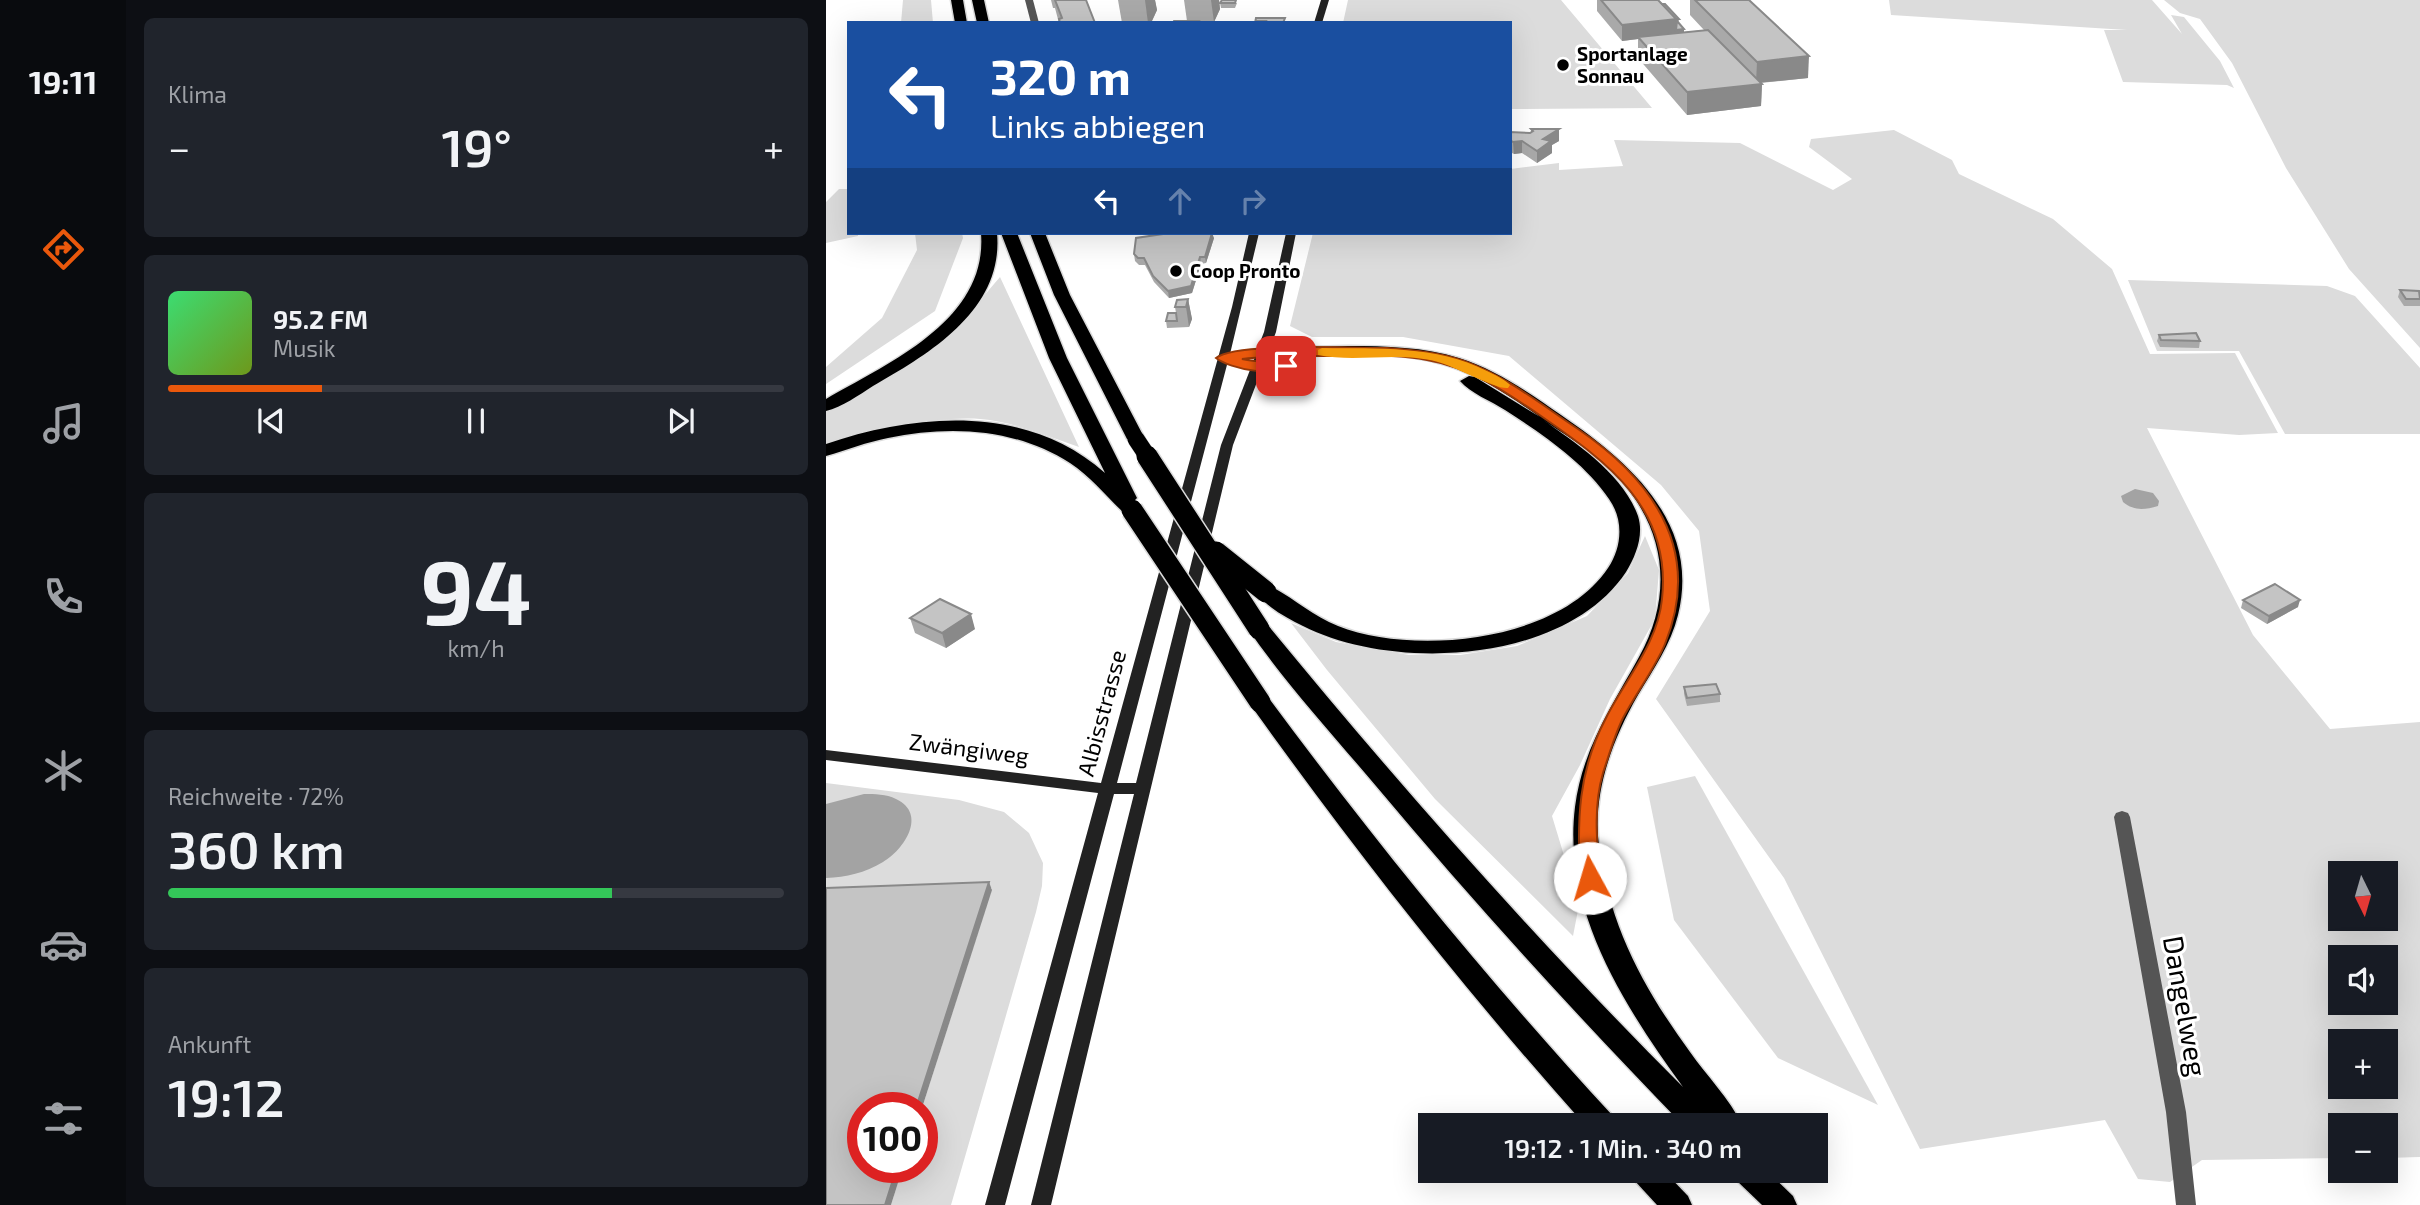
<!DOCTYPE html>
<html lang="de">
<head>
<meta charset="utf-8">
<style>
  body { margin:0; font-family:"Exo 2",sans-serif; background:#20242c; color:#f1f3f6; height:100vh; display:flex; flex-direction:column; font-size:26px; white-space:nowrap }
  * { box-sizing:border-box; margin:0 }
  p { font-size:23px; color:#9ea1a6 }
  .icon { flex:none; width:38px; height:38px; fill:none; stroke:currentColor; stroke-width:2; stroke-linecap:round; stroke-linejoin:round }
  .map { position:relative; flex:1; overflow:hidden }
  .side { display:flex; flex-direction:column; gap:18px; padding:18px; background:#0d0f14; width:700px }
  .side>* { flex:none }
  .hud { position:absolute; left:21px; top:21px; width:665px; height:214px; border-radius:0px; box-shadow:0 7px 28px #0002; background:#1a4fa0; color:#fff; overflow:hidden }
  .needle { width:46px; rotate:175deg }
  .buttons { position:absolute; left:1502px; top:861px; display:grid; gap:14px }
  .buttons a { display:grid; place-items:center; width:70px; height:70px; border-radius:0px; background:#171b24; box-shadow:0 7px 28px #0002; font-size:35px }
  .speed { position:absolute; left:21px; top:1092px; display:flex; gap:14px; font-size:35px; font-weight:700; text-align:center }
  .speed>* { display:grid; place-content:center; width:91px; height:91px; border-radius:50%; background:#171b24; box-shadow:0 7px 28px #0002; line-height:1 }
  .speed .limit { border:10px solid #d22; background:#fff; color:#111 }
  .pin { position:absolute; display:grid; place-items:center; width:60px; height:60px; color:#fff; margin:-30px; border-radius:14px; box-shadow:0 4px 10px #0006 }
  .me { position:absolute; width:77px; margin:-38px; rotate:354deg; stroke-linejoin:round; filter:drop-shadow(0 0 5px #0008) }
  .turn { display:flex; align-items:center; gap:24px; height:147px; padding:0 28px; font-size:32px }
  .turn .icon { width:91px; height:91px; stroke-width:2.5 }
  .turn b { display:block; font-size:49px; line-height:60px }
  .lanes { display:flex; align-items:center; height:66px; padding:0 28px; background:#0003; justify-content:center; gap:35px; direction:ltr }
  .lanes .off { opacity:.35 }
  .big { font-size:52px; font-weight:600; line-height:1.1 }
  .side .tile { flex:1; display:flex; flex-direction:column; justify-content:center; gap:10px; min-width:0; padding:0 24px; border-radius:10px; background:#20242c }
  .side .dial { align-items:center; gap:0 }
  .dial b { font-size:91px; line-height:1 }
  .song { display:flex; align-items:center; gap:21px }
  .cover { width:84px; height:84px; border-radius:10px; background:linear-gradient(135deg,hsl(140 70% 55%),hsl(80 70% 35%)) }
  .played { height:7px; border-radius:4px; background:linear-gradient(90deg,#ea580c 25%,#363941 25%) }
  .keys { display:flex; justify-content:space-around; direction:ltr }
  .heat { display:flex; justify-content:space-between; align-items:center; font-size:38px; direction:ltr }
  .charge { height:10px; border-radius:5px; background:linear-gradient(90deg,#34c759 72%,#363941 0) }
  .trip { position:absolute; left:592px; top:1113px; width:410px; height:70px; border-radius:0px; background:#171b24; box-shadow:0 7px 28px #0002; font-weight:600; line-height:70px; text-align:center }
  main { display:flex; flex:1; min-height:0 }
  .tab-bar { display:flex; flex-direction:column; width:126px; justify-content:space-around; align-items:center; background:#090b0e; color:#9ea1a6 }
  .tab-bar .icon { width:49px; height:49px }
  .tab-bar .current { color:#ea580c }
  .tab-bar b { font-size:32px; color:#f1f3f6 }
  .map>svg:first-child { display:block }
</style>
</head>
<body>
<main>
<nav class="tab-bar">
<b>19:11</b>
<svg class="icon current" aria-label="directions" viewBox="0 0 24 24"><path d="M12 3l9 9-9 9-9-9zM9 14v-3h6M13 9l2 2-2 2"/></svg>
<svg class="icon" aria-label="music" viewBox="0 0 24 24"><path d="M9 18V5l10-2v13"/><circle cx="6" cy="18" r="3"/><circle cx="16" cy="16" r="3"/></svg>
<svg class="icon" aria-label="phone" viewBox="0 0 24 24"><path d="M5 4h4l2 5-3 2q2 4 5 5l2-3 5 2v4C11 20 4 13 5 4z"/></svg>
<svg class="icon" aria-label="climate" viewBox="0 0 24 24"><path d="M12 3v18M4 7l16 10M4 17L20 7"/></svg>
<svg class="icon" aria-label="car" viewBox="0 0 24 24"><path d="M5 17H2v-5l4-1 3-4h7l3 4 3 1v5h-3M9 17h6M6 11h13"/><circle cx="7" cy="17" r="2"/><circle cx="17" cy="17" r="2"/></svg>
<svg class="icon" aria-label="filters" viewBox="0 0 24 24"><path d="M4 7h16M4 17h16"/><circle cx="9" cy="7" r="2"/><circle cx="15" cy="17" r="2"/></svg>
</nav>
<section class="side">
<div class="tile"><p>Klima</p>
<div class="heat"><a>−</a><b class="big">19°</b><a>+</a></div>
</div>
<div class="tile">
<div class="song"><i class="cover"></i><div><b>95.2 FM</b><p>Musik</p></div></div>
<div class="played"></div>
<div class="keys"><svg class="icon" aria-label="previous" viewBox="0 0 24 24"><path d="M18 5L8 12l10 7zM5 5v14"/></svg><svg class="icon" aria-label="pause" viewBox="0 0 24 24"><path d="M8 5v14M16 5v14"/></svg><svg class="icon" aria-label="next" viewBox="0 0 24 24"><path d="M6 5l10 7-10 7zM19 5v14"/></svg></div>
</div>
<div class="tile dial"><b>94</b><p>km/h</p></div>
<div class="tile"><p>Reichweite · 72%</p><b class="big">360 km</b><div class="charge"></div></div>
<div class="tile"><p>Ankunft</p><b class="big">19:12</b></div>
</section>
<div class="map">
<svg width="1594" height="1205" viewBox="0 0 1594 1205">
  <rect width="100%" height="100%" fill="#fff"/>
  <g fill="#dcdcdc" fill-rule="evenodd">
    <polygon points="77,0 105,0 107,23 75,23"/>
    <polygon points="522,0 735,0 826,108 684,109 684,23 517,23"/>
    <polygon points="1063,0 1326,0 1356,34 1345,15 1358,17 1394,61 1408,88 1401,85 1297,82 1278,30 1301,30 1065,15"/>
    <polygon points="1338,0 1594,0 1594,348 1523,269 1460,168 1406,63 1374,19 1354,13"/>
    <path d="M1068 130 1126 160 1133 174 1227 219 1286 269 1324 354 1409 353 1452 433 1413 435 1321 428 1427 635 1504 729 1594 722V1157L1559 1158V1125H1514V1158L1376 1160 1344 1182 1312 1179 1279 1120 1094 1149 958 878 830 699 884 611 873 531 835 485 683 356 577 337H486L464 326 487 233H684V169L733 163V170L797 166 788 140 914 143 1007 190 1026 179 983 147 985 139ZM1514 873H1559V919H1514ZM1514 957H1559V1003H1514ZM1514 1041H1559V1087H1514Z"/>
    <polygon points="13,189 23,189 23,233 32,233 32,236 0,243 0,202"/>
    <polygon points="89,233 136,233 137,238 109,311 0,384 0,367 56,318 91,250"/>
    <path d="M174 277 253 447C221 436 189 422 154 419 115 416 36 429 0 444V411L76 368 126 333Z"/>
    <polygon points="1302,280 1501,286 1529,296 1594,368 1594,434 1459,434 1413,351 1331,351"/>
    <polygon points="819,536 833,570 829,619 784,699 754,765 726,816 753,905 747,936 609,799 501,670 465,623 510,642 583,655 634,655 691,646 761,616 802,573"/>
    <polygon points="869,776 1052,1105 952,1058 848,920 821,787"/>
    <polygon points="0,783 133,800 178,812 203,833 217,863 216,886 210,912 125,1205 65,1205 77,1167 96,1167 96,1108 166,888 0,895"/>
  </g>
  <g fill="#a3a3a3">
    <path d="M1309 489 1327 493 1333 501 1332 506C1318 510 1308 511 1297 502L1295 496Z"/>
    <path d="M38 794C49 794 60 794 70 799 102 814 78 850 57 862 39 873 20 877 0 878V804Z"/>
  </g>
  <g fill="none" stroke-linecap="round" stroke-linejoin="round">
    <defs>
      <g id="motorway">
        <polygon points="125,0 137,0 141,23 129,23"/>
        <polygon points="146,0 158,0 163,23 151,23"/>
        <path d="M155 233H171C178 309 105 353 47 386 33 395 16 407 0 411V399C64 362 162 320 155 233Z"/>
        <path d="M175 233H191L241 358 311 498 308 501 316 510 313 514H299C281 497 265 477 244 463 189 428 124 425 62 438 41 442 21 450 0 456V444C92 413 201 404 279 473L223 358Z"/>
        <polygon points="204,233 219,233 244,295 319,439 317,443 310,445 301,439 228,295"/>
        <path d="M523 346C560 346 598 347 633 358 671 370 703 393 735 415 802 461 875 522 852 615 845 644 827 670 812 695 786 740 766 794 773 846 783 925 818 989 864 1052 880 1075 904 1099 916 1125H857C751 1016 648 903 550 786 507 735 460 684 422 629L425 624H441C573 785 710 940 857 1087 799 1007 736 911 749 807 756 750 786 706 813 657 852 587 837 515 776 462 758 446 736 433 716 419 751 444 797 474 812 516 818 535 810 556 800 572 739 664 567 672 477 626 461 618 440 607 430 592L433 588C438 586 443 585 448 588 470 600 487 616 512 626 588 656 733 642 782 568 796 547 798 520 783 499 758 462 716 434 679 410 665 401 644 393 634 381L643 376 649 377 714 417C685 397 655 376 620 365 563 347 495 357 436 358L427 353 436 348Z"/>
        <path d="M434 695 442 697C550 843 664 983 787 1116L792 1125H759C640 992 530 852 426 707L423 702 426 697Z"/>
        <polygon points="804,1171 838,1171 862,1196 866,1205 831,1205 808,1180"/>
        <polygon points="906,1171 941,1171 967,1196 971,1205 936,1205 910,1180"/>
      </g>
    </defs>
    <use href="#motorway" stroke="#dbdbdb" stroke-width="3"/>
    <g fill="#555" fill-rule="evenodd">
      <polygon points="199,0 207,0 213,23 205,23"/>
      <polygon points="1296,811 1302,813 1304,817 1360,1112 1370,1205 1350,1205 1340,1112 1288,817 1290,813"/>
    </g>
    <g fill="#222" fill-rule="evenodd">
      <polygon points="495,0 503,0 496,23 488,23"/>
      <path d="M423 233H433L404 354 431 350 438 332 460 233H470L450 332 407 445 225 1205H205L308 794H288L179 1205H159L272 793 0 760V750L275 783 406 307ZM429 357 395 445 310 783H291L402 361Z"/>
    </g>
    <use href="#motorway" fill="#000" fill-rule="evenodd"/>
    <defs>
      <polyline id="motorway-bridge-far1" points="310,439 322,457"/>
      <g id="motorway-bridge">
        <polyline points="321,456 433,629"/>
        <polyline points="306,510 434,702"/>
        <polyline points="390,552 440,592"/>
      </g>
    </defs>
    <use href="#motorway-bridge-far1" stroke="#dbdbdb" stroke-width="18" stroke-linecap="butt"/>
    <use href="#motorway-bridge" stroke="#dbdbdb" stroke-width="24" stroke-linecap="butt"/>
    <use href="#motorway-bridge-far1" stroke="#000" stroke-width="17"/>
    <use href="#motorway-bridge" stroke="#000" stroke-width="21"/>
  </g>
  <g fill="#a9a9a9">
    <polygon points="225,0 260,0 269,23 233,23 229,8 227,8"/>
    <polygon points="292,0 329,0 331,10 325,23 296,23"/>
    <polygon points="358,0 393,0 394,9 388,22 361,21"/>
    <polygon points="396,0 411,3 409,8 395,8 394,3"/>
    <polygon points="771,0 832,0 852,23 858,32 878,30 864,15 864,0 923,0 982,78 934,83 936,84 935,106 861,115 812,58 812,39 796,41 771,11"/>
    <polygon points="705,129 733,141 726,145 726,153 711,163 696,153 688,154 684,152 684,132 705,132"/>
    <polygon points="388,238 380,263 375,264 366,293 343,298 328,282 319,265 313,265 309,261 308,254"/>
    <polygon points="1574,290 1594,299 1594,306 1578,306 1572,297"/>
    <polygon points="362,299 366,319 363,327 341,328 340,321 350,313 349,307"/>
    <polygon points="1333,335 1374,341 1373,348 1334,347 1331,341"/>
    <polygon points="1417,600 1472,607 1441,624 1415,608"/>
    <polygon points="84,618 149,629 120,648 89,633"/>
    <polygon points="858,687 894,694 894,702 861,706 858,694"/>
  </g>
  <g fill="#898989">
    <polygon points="319,0 329,0 331,10 325,23 322,23"/>
    <polygon points="385,0 393,0 394,9 388,22"/>
    <polygon points="853,19 852,24 858,29 858,34 812,37 812,39 796,41 796,25"/>
    <polygon points="983,56 982,78 930,83 931,62"/>
    <polygon points="936,84 935,106 861,115 861,92"/>
    <polygon points="733,129 733,141 726,145 726,153 711,163 711,151 717,139"/>
    <polygon points="696,141 696,153 688,154 687,142"/>
    <polygon points="386,233 388,238 380,263 379,257"/>
    <polygon points="374,257 375,264 366,293 343,298 342,291"/>
    <polygon points="362,299 366,319 363,327 360,307"/>
    <polygon points="1474,600 1472,607 1441,624 1443,616"/>
    <polygon points="145,614 149,629 120,648 116,633"/>
    <polygon points="163,882 166,890 96,1108 90,1108"/>
    <polygon points="71,1167 77,1167 65,1205 59,1205"/>
  </g>
  <g fill="#c4c4c4" stroke="#898989" stroke-width="2">
    <polygon points="229,0 260,0 269,23 234,23 233,19 236,18"/>
    <polygon points="396,0 410,0 409,3 394,3"/>
    <polygon points="775,0 832,0 851,19 796,25"/>
    <polygon points="869,0 923,0 983,56 931,62"/>
    <polygon points="836,4 839,4 853,19 850,19"/>
    <polygon points="430,18 459,18 457,23 440,23 440,21 430,21 429,23"/>
    <polygon points="348,21 373,21 372,23 347,23"/>
    <polygon points="430,21 440,21 439,23 429,23"/>
    <polygon points="851,21 858,29 850,30"/>
    <polygon points="882,30 936,84 861,92 812,37"/>
    <polygon points="705,129 733,129 717,139 725,141 711,151 696,141 687,142 684,140 684,132 704,133 707,131"/>
    <polygon points="344,233 386,233 379,257 374,257 365,286 342,291 327,276 318,258 312,258 308,254 310,238"/>
    <polygon points="1574,290 1593,291 1594,299 1580,299"/>
    <polygon points="362,299 360,307 349,307 351,300"/>
    <polygon points="342,313 350,313 351,321 340,321"/>
    <polygon points="1370,333 1374,341 1335,340 1333,335"/>
    <polygon points="1449,584 1474,600 1443,616 1417,600"/>
    <polygon points="114,599 145,614 116,633 84,618"/>
    <polygon points="890,684 894,694 861,698 858,687"/>
    <polygon points="163,882 90,1108 37,1108 37,1167 71,1167 59,1205 0,1205 0,888"/>
  </g>
  <path fill="#ea580c" stroke="#983908" stroke-width="2" d="M560 348C586 350 613 352 638 361 680 376 716 405 752 429 828 481 877 550 839 644 828 670 810 693 797 718 789 734 783 755 777 773 767 807 771 843 774 878L771 883H757L754 878C751 820 752 771 780 718 799 680 832 643 836 599 846 508 781 462 715 416 680 392 643 367 601 360 572 354 541 356 511 356 479 356 447 355 416 359 430 363 458 360 466 366 452 378 404 369 390 358 409 342 530 348 560 348Z"/>
  <path fill="#f59e0b" d="M496 348C552 349 610 345 661 371 669 375 678 379 684 385L682 388C671 390 628 366 612 362 572 351 531 363 492 355V350Z"/>
  <g fill="#000" stroke="#fff" stroke-width="2.5">
    <circle cx="737" cy="65" r="7"/>
    <circle cx="350" cy="271" r="7"/>
  </g>
  <g text-anchor="middle" stroke-width="6" stroke-linejoin="round" paint-order="stroke">
    <g font-size="19" font-weight="bold" fill="#000" stroke="#fff" text-anchor="start">
      <text x="751" y="61">Sportanlage<tspan x="751" dy="22">Sonnau</tspan></text>
      <text x="364" y="278">Coop Pronto</text>
    </g>
    <g font-size="23" fill="#000" stroke="#fff">
      <text transform="translate(276 713) rotate(-75)" y="8">Albisstrasse</text>
      <text transform="translate(143 749) rotate(7)" y="8">Zwängiweg</text>
    </g>
    <g font-size="28" fill="#000" stroke="#fff">
      <text transform="translate(1359 1006) rotate(80)" y="10">Dangelweg</text>
    </g>
  </g>
</svg>
<div class="buttons">
<a><svg class="needle" viewBox="-14 -14 28 28"><path d="M0-13l5 13h-10z" fill="#e53935"/><path d="M0 13l5-13h-10z" fill="#9ea1a6"/></svg></a>
<a><svg class="icon" aria-label="sound" viewBox="0 0 24 24"><path d="M4 9h4l5-4v14l-5-4H4zM17 9q2 3 0 6"/></svg></a>
<a>+</a>
<a>−</a>
</div>
<div class="speed"><div class="limit">100</div></div>
<div class="pin" style="left:460px;top:366px;background:#d93025"><svg class="icon" aria-label="arrive" viewBox="0 0 24 24"><path d="M6 21V4h12l-3 4 3 4H6"/></svg></div>
<svg class="me" style="left:764px;top:878px" viewBox="-20 -20 40 40"><circle r="19" fill="#fff"/><path d="M0-13L10 11 0 6-10 11z" fill="#ea580c"/></svg>
<div class="trip">19:12 · 1 Min. · 340 m</div>
<div class="hud">
<div class="turn"><svg class="icon" aria-label="left" viewBox="0 0 24 24"><path d="M17 20v-9H6M10 6l-5 5 5 5"/></svg><div><b>320 m</b>Links abbiegen</div></div>
<div class="lanes"><svg class="icon" aria-label="left" viewBox="0 0 24 24"><path d="M17 20v-9H6M10 6l-5 5 5 5"/></svg><svg class="icon off" aria-label="ahead" viewBox="0 0 24 24"><path d="M12 20V5M6 11l6-6 6 6"/></svg><svg class="icon off" aria-label="right" viewBox="0 0 24 24"><path d="M7 20v-9h11M14 6l5 5-5 5"/></svg></div>
</div>
</div>
</main>
</body>
</html>
